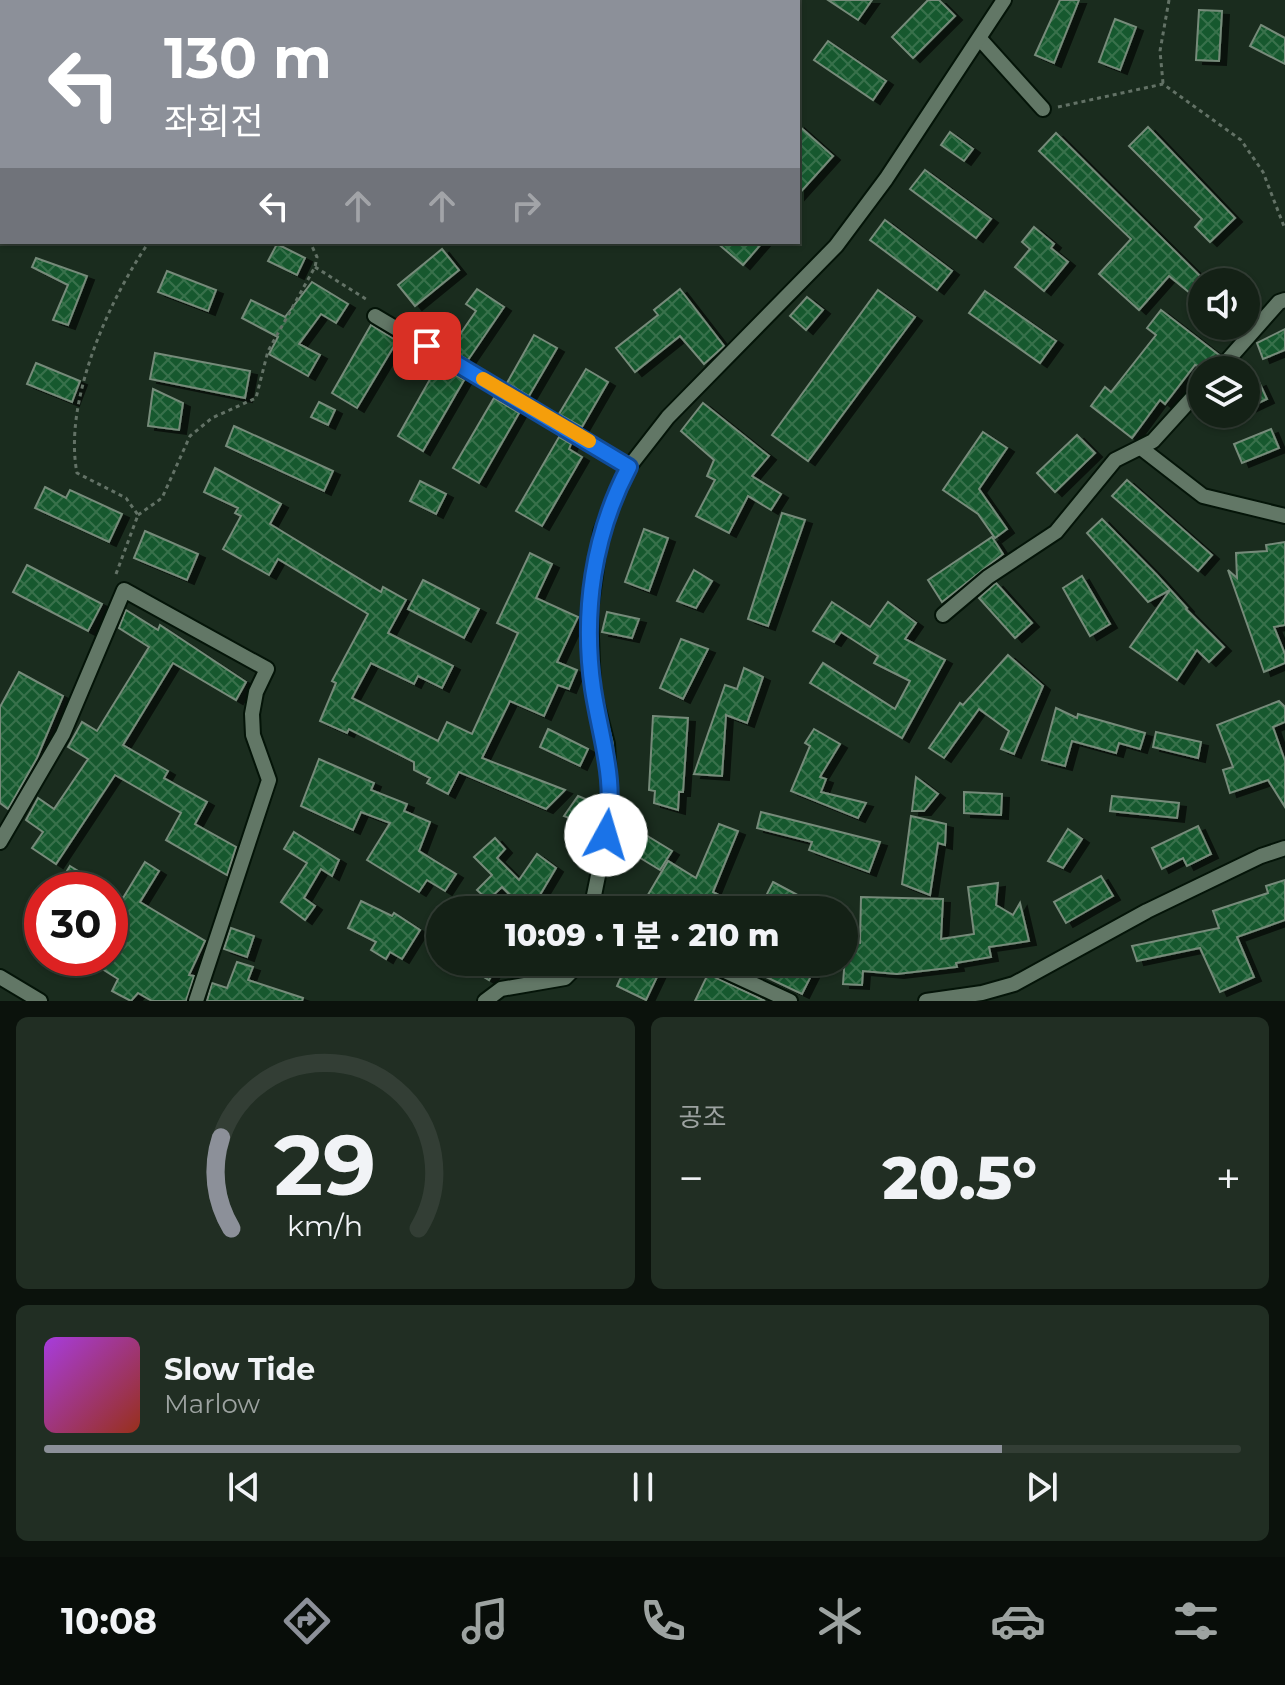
<!DOCTYPE html>
<html lang="ko">
<head>
<meta charset="utf-8">
<style>
  body { margin:0; font-family:Montserrat,"Noto Sans KR",sans-serif; background:#212e23; color:#f1f3f6; height:100vh; display:flex; flex-direction:column; font-size:30px; white-space:nowrap }
  * { box-sizing:border-box; margin:0 }
  p { font-size:26px; color:#9da3a1 }
  .icon { flex:none; width:44px; height:44px; fill:none; stroke:currentColor; stroke-width:2; stroke-linecap:round; stroke-linejoin:round }
  .map { position:relative; height:1001px; overflow:hidden }
  .sheet { display:flex; flex-direction:column; gap:16px; padding:16px; background:#0b120c; flex:1 }
  .sheet>* { flex:none }
  .hud { position:absolute; left:0px; top:0px; width:800px; height:244px; box-shadow:0 2px 6px #0004,0 0 0 2px #333e35; background:#8c9099; color:#fff; overflow:hidden }
  .tools { position:absolute; left:1188px; top:268px; display:grid; gap:16px }
  .tools a { display:grid; place-items:center; width:72px; height:72px; border-radius:50%; background:#142116; box-shadow:0 2px 6px #0004,0 0 0 2px #333e35; font-size:40px }
  .speed { position:absolute; left:24px; top:872px; display:flex; gap:16px; font-size:40px; font-weight:700; text-align:center }
  .speed>* { display:grid; place-content:center; width:104px; height:104px; border-radius:50%; background:#142116; box-shadow:0 2px 6px #0004,0 0 0 2px #333e35; line-height:1 }
  .speed .limit { border:12px solid #d22; background:#fff; color:#111 }
  .pin { position:absolute; display:grid; place-items:center; width:68px; height:68px; color:#fff; margin:-34px; border-radius:16px; box-shadow:0 4px 12px #0006 }
  .me { position:absolute; width:88px; margin:-44px; rotate:6deg; stroke-linejoin:round; filter:drop-shadow(0 0 6px #0008) }
  .turn { display:flex; align-items:center; gap:28px; height:168px; padding:0 32px; font-size:36px }
  .turn .icon { width:104px; height:104px; stroke-width:2.5 }
  .turn b { display:block; font-size:56px; line-height:68px }
  .lanes { display:flex; align-items:center; height:76px; padding:0 32px; background:#0003; justify-content:center; gap:40px; direction:ltr }
  .lanes .off { opacity:.35 }
  .big { font-size:60px; font-weight:800; line-height:1.1 }
  .sheet .card { flex:1; display:flex; flex-direction:column; justify-content:center; gap:12px; min-width:0; padding:0 28px; border-radius:12px; background:#212e23 }
  .sheet .dial { align-items:center; gap:0 }
  .dial svg { height:208px; overflow:visible; fill:none; stroke:#333e35; stroke-width:7; stroke-linecap:round; text-anchor:middle }
  .dial text { fill:#f1f3f6; stroke:none }
  .song { display:flex; align-items:center; gap:24px }
  .cover { width:96px; height:96px; border-radius:12px; background:linear-gradient(135deg,hsl(280 70% 55%),hsl(10 70% 35%)) }
  .played { height:8px; border-radius:4px; background:linear-gradient(90deg,#8c9099 80%,#333e35 80%) }
  .keys { display:flex; justify-content:space-around; direction:ltr }
  .heat { display:flex; justify-content:space-between; align-items:center; font-size:44px; direction:ltr }
  .sheet .tiles { flex:1; display:grid; gap:16px; grid-template-columns:1fr 1fr }
  .card:last-child { grid-column:span 2 }
  .trip { position:absolute; left:426px; top:896px; width:432px; height:80px; border-radius:40px; background:#142116; box-shadow:0 2px 6px #0004,0 0 0 2px #333e35; font-weight:800; line-height:80px; text-align:center }
  .dock { display:flex; height:128px; justify-content:space-around; align-items:center; background:#080d09; color:#9da3a1 }
  .dock .icon { width:56px; height:56px }
  .dock .on { color:#8c9099 }
  .dock b { font-size:36px; color:#f1f3f6 }
  .map>svg:first-child { display:block }
</style>
</head>
<body>
<div class="map">
<svg width="1285" height="1001" viewBox="0 0 1285 1001">
  <defs>
    <pattern id="building-cross-hatch" width="8" height="8" patternUnits="userSpaceOnUse" patternTransform="scale(2)"><rect width="8" height="8" fill="#16592d"/><path d="M0 0l8 8M0 8l8-8" fill="none" stroke="#38714b"/></pattern>
    <filter id="shadow"><feDropShadow dx="7" dy="4" stdDeviation="0" flood-color="#0009"/></filter>
  </defs>
  <rect width="100%" height="100%" fill="#1a2c1e"/>
  <g fill="url(#building-cross-hatch)" stroke="#768b7a" stroke-width="2" filter="url(#shadow)">
    <polygon points="828,0 872,0 858,20"/>
    <polygon points="928,0 939,0 955,16 913,58 892,37"/>
    <polygon points="1060,0 1079,0 1054,63 1035,55"/>
    <polygon points="1199,10 1222,11 1219,61 1196,60"/>
    <polygon points="1115,19 1136,27 1120,70 1099,62"/>
    <polygon points="1261,25 1285,38 1285,64 1250,46"/>
    <polygon points="828,41 886,81 873,100 814,60"/>
    <polygon points="798,125 833,156 798,195"/>
    <polygon points="1148,127 1235,218 1210,242 1195,227 1202,219 1129,146"/>
    <polygon points="950,132 973,149 964,161 941,145"/>
    <polygon points="1056,133 1202,278 1202,303 1169,276 1139,310 1099,274 1131,239 1039,151"/>
    <polygon points="925,170 991,219 976,238 910,189"/>
    <polygon points="885,220 952,271 937,290 870,240"/>
    <polygon points="1034,227 1054,244 1051,248 1068,262 1044,291 1015,267 1030,249 1022,242"/>
    <polygon points="716,242 763,242 743,265"/>
    <polygon points="277,244 305,258 297,275 268,261"/>
    <polygon points="442,249 459,270 415,306 398,285"/>
    <polygon points="36,258 87,276 68,325 53,320 68,285 32,267"/>
    <polygon points="167,271 216,290 208,311 158,292"/>
    <polygon points="312,282 348,304 336,323 321,314 299,344 320,355 308,376 269,354 278,337 242,318 251,300 285,317"/>
    <polygon points="477,289 504,307 468,360 450,349 476,311 466,304"/>
    <polygon points="680,289 724,346 704,364 680,336 635,372 616,348 658,315 654,310"/>
    <polygon points="878,290 915,317 808,461 772,435"/>
    <polygon points="985,291 1056,341 1040,363 969,313"/>
    <polygon points="807,297 823,310 806,330 790,316"/>
    <polygon points="1161,310 1219,355 1209,370 1195,365 1165,404 1160,400 1132,438 1091,406 1105,387 1111,392 1156,335 1147,328"/>
    <polygon points="371,325 397,341 357,408 332,393"/>
    <polygon points="1285,329 1285,350 1263,359 1257,343"/>
    <polygon points="534,335 557,348 529,396 507,383"/>
    <polygon points="155,353 250,371 245,398 150,379"/>
    <polygon points="36,363 80,381 72,402 27,384"/>
    <polygon points="438,365 464,380 423,451 398,436"/>
    <polygon points="586,369 608,382 582,427 559,414"/>
    <polygon points="1259,382 1267,399 1246,409 1246,388"/>
    <polygon points="153,389 183,403 179,430 148,426"/>
    <polygon points="494,398 519,413 479,483 453,468"/>
    <polygon points="319,402 335,410 328,425 311,417"/>
    <polygon points="703,403 769,456 752,476 781,494 771,510 748,496 729,533 696,516 715,480 707,476 714,460 681,431"/>
    <polygon points="234,426 333,471 324,491 226,446"/>
    <polygon points="1271,429 1279,448 1242,463 1234,444"/>
    <polygon points="983,432 1007,448 979,489 1007,529 995,538 978,514 943,490"/>
    <polygon points="1077,435 1095,453 1055,492 1037,473"/>
    <polygon points="559,437 571,444 569,449 582,457 542,526 516,511"/>
    <polygon points="215,468 281,504 270,524 381,592 383,587 406,600 388,633 453,666 442,688 418,676 414,684 371,663 352,698 438,741 447,722 472,734 518,633 497,623 530,553 552,564 536,598 578,617 557,662 577,670 569,689 558,685 544,716 510,701 482,758 565,790 546,809 459,772 448,794 427,783 430,778 414,770 414,762 349,729 347,733 320,721 336,683 332,681 368,614 278,559 269,575 223,549 241,516 235,513 238,508 204,492"/>
    <polygon points="1127,480 1212,555 1198,571 1112,496"/>
    <polygon points="420,481 446,494 436,514 410,501"/>
    <polygon points="45,487 66,498 70,490 122,514 109,542 35,508"/>
    <polygon points="782,513 805,520 768,626 748,619"/>
    <polygon points="1102,519 1156,574 1187,608 1186,609 1224,647 1209,662 1197,650 1177,680 1130,647 1170,590 1148,602 1087,533"/>
    <polygon points="644,529 668,538 649,591 625,582"/>
    <polygon points="145,531 198,554 187,580 134,558"/>
    <polygon points="992,537 1003,554 942,602 928,580"/>
    <polygon points="1285,542 1285,625 1274,627 1285,654 1285,663 1264,672 1228,570 1237,578 1236,553 1267,551 1266,545"/>
    <polygon points="27,565 102,604 88,631 13,592"/>
    <polygon points="694,570 712,581 696,608 677,601"/>
    <polygon points="1082,576 1110,624 1090,636 1063,588"/>
    <polygon points="423,580 479,609 464,638 408,609"/>
    <polygon points="996,583 1032,623 1015,638 979,598"/>
    <polygon points="832,602 870,627 888,602 916,623 905,639 945,660 902,738 810,683 823,663 895,709 910,681 874,663 878,656 841,632 834,642 813,631"/>
    <polygon points="126,610 158,630 160,625 246,682 236,700 173,663 123,745 168,771 164,778 207,802 195,824 236,847 227,875 166,840 181,813 115,775 56,864 32,848 43,832 26,820 38,798 54,809 88,759 68,747 82,722 97,731 149,647 119,628"/>
    <polygon points="607,612 639,619 632,638 602,632"/>
    <polygon points="681,639 708,649 683,699 660,688"/>
    <polygon points="1008,655 1043,686 1014,754 1001,749 1009,731 979,709 944,758 929,748 960,703 963,705"/>
    <polygon points="744,668 763,677 747,723 726,715 722,776 694,774 725,685 737,689"/>
    <polygon points="19,672 63,696 37,758 8,809 0,803 0,707"/>
    <polygon points="1279,701 1285,707 1285,722 1273,727 1285,761 1285,807 1268,780 1230,793 1223,770 1233,767 1217,725"/>
    <polygon points="1056,708 1077,718 1078,714 1145,733 1140,749 1119,743 1116,753 1072,741 1065,766 1042,760"/>
    <polygon points="653,716 688,718 683,792 679,792 678,810 654,803 655,791 649,790"/>
    <polygon points="548,729 588,749 580,766 540,747"/>
    <polygon points="814,729 840,744 820,777 826,779 821,792 866,803 858,818 791,791 810,746 805,743"/>
    <polygon points="1156,732 1201,742 1198,758 1153,747"/>
    <polygon points="319,759 374,783 371,790 407,804 404,811 430,822 419,851 456,874 445,891 427,880 419,892 367,860 390,823 361,812 353,830 301,806"/>
    <polygon points="916,777 938,794 924,811 912,811"/>
    <polygon points="964,792 1002,794 1001,815 964,813"/>
    <polygon points="578,796 593,802 584,824 564,816"/>
    <polygon points="1112,796 1179,803 1177,818 1110,811"/>
    <polygon points="761,812 880,842 869,872 809,850 812,842 757,828"/>
    <polygon points="911,816 946,824 945,845 938,843 930,895 902,884"/>
    <polygon points="719,824 738,831 713,892 746,910 639,910 668,861 696,878"/>
    <polygon points="631,826 672,851 660,870 619,845"/>
    <polygon points="1198,826 1211,854 1187,866 1183,858 1162,869 1152,848"/>
    <polygon points="1068,829 1082,839 1063,868 1048,861"/>
    <polygon points="294,832 339,860 332,876 321,869 304,898 315,906 305,920 281,902 307,863 284,849"/>
    <polygon points="495,838 505,849 497,858 519,880 537,854 556,868 531,910 525,910 502,887 488,900 477,890 492,875 474,857"/>
    <polygon points="145,862 159,871 140,902 205,941 189,975 194,976 186,1001 152,1001 138,993 131,1001 112,991 118,979 85,958 110,958 110,890 123,898"/>
    <polygon points="70,866 109,890 75,890 61,881"/>
    <polygon points="1101,876 1113,896 1066,923 1054,902"/>
    <polygon points="1285,880 1285,920 1237,937 1254,977 1220,992 1200,948 1137,961 1132,946 1219,928 1213,911 1268,893 1266,886"/>
    <polygon points="773,882 805,899 799,910 788,910 765,898"/>
    <polygon points="998,883 996,905 1013,915 1020,903 1029,941 989,947 991,957 956,963 957,967 897,974 863,971 862,985 843,984 846,942 860,943 861,897 943,899 941,939 974,934 968,887"/>
    <polygon points="361,901 392,916 394,913 420,930 402,959 390,952 386,959 371,950 376,942 348,928"/>
    <polygon points="231,928 254,936 247,957 224,949"/>
    <polygon points="237,962 253,967 248,980 303,998 302,1001 207,1001 212,983 227,988"/>
    <polygon points="459,962 499,962 489,980"/>
    <polygon points="628,962 664,962 646,1000 617,986"/>
    <polygon points="773,962 788,962 812,974 802,994 766,977"/>
    <polygon points="708,974 759,998 765,1001 695,1001"/>
  </g>
  <g fill="none" stroke-linecap="round" stroke-linejoin="round">
    <defs>
      <g id="street">
        <polyline points="980,39 1043,109"/>
        <polyline points="375,316 629,467"/>
        <polyline points="1219,370 1279,302 1285,300"/>
        <polyline points="1141,448 1203,496 1285,516"/>
        <polyline points="943,615 988,577 1056,532 1115,460 1153,441 1202,387"/>
        <polyline points="0,842 63,734 124,590 267,669 256,692 252,714 253,735 269,780 196,1001"/>
        <polyline points="591,910 610,817 610,796 607,744 593,690 590,611 601,532 619,486 629,467 668,417 836,246 886,179 1004,0"/>
        <polyline points="705,962 790,1001"/>
        <polyline points="0,977 40,1001"/>
        <polyline points="485,1001 501,989 565,978 581,962"/>
        <polyline points="926,1001 982,993 1014,984 1147,911 1261,856 1285,848"/>
      </g>
    </defs>
    <use href="#street" stroke="#041408" stroke-width="18"/>
    <g stroke="#637266" stroke-width="3" stroke-dasharray="4 4" stroke-linecap="butt">
      <polyline points="181,2 181,0"/>
      <polyline points="279,2 280,0"/>
      <polyline points="1163,83 1160,51 1169,0"/>
      <polyline points="0,97 2,98"/>
      <polyline points="1058,107 1163,84 1241,140 1263,172 1285,229"/>
      <polyline points="315,267 369,301"/>
      <polyline points="138,515 162,498 190,436 212,418 256,398 268,351 315,267 317,257 310,242"/>
      <path d="M116 574 138 515 126 498 77 473C63 401 109 300 149 242"/>
    </g>
    <use href="#street" stroke="#627766" stroke-width="14"/>
  </g>
  <g fill="none" stroke-linecap="round" stroke-linejoin="round">
    <defs>
      <path id="route" d="M427 346 629 467C593 535 582 613 593 689 601 741 617 780 606 835"/>
    </defs>
    <use href="#route" stroke="#114b97" stroke-width="20"/>
    <use href="#route" stroke="#1a73e8" stroke-width="14"/>
    <polyline stroke="#f59e0b" stroke-width="14" points="483,379 589,441"/>
  </g>
</svg>
<div class="tools">
<a><svg class="icon" aria-label="sound" viewBox="0 0 24 24"><path d="M4 9h4l5-4v14l-5-4H4zM17 9q2 3 0 6"/></svg></a>
<a><svg class="icon" aria-label="layers" viewBox="0 0 24 24"><path d="M12 4l9 5-9 5-9-5zM3 14l9 5 9-5"/></svg></a>
</div>
<div class="speed"><div class="limit">30</div></div>
<div class="pin" style="left:427px;top:346px;background:#d93025"><svg class="icon" aria-label="arrive" viewBox="0 0 24 24"><path d="M6 21V4h12l-3 4 3 4H6"/></svg></div>
<svg class="me" style="left:606px;top:835px" viewBox="-20 -20 40 40"><circle r="19" fill="#fff"/><path d="M0-13L10 11 0 6-10 11z" fill="#1a73e8"/></svg>
<div class="trip">10:09 · 1 분 · 210 m</div>
<div class="hud">
<div class="turn"><svg class="icon" aria-label="left" viewBox="0 0 24 24"><path d="M17 20v-9H6M10 6l-5 5 5 5"/></svg><div><b>130 m</b>좌회전</div></div>
<div class="lanes"><svg class="icon" aria-label="left" viewBox="0 0 24 24"><path d="M17 20v-9H6M10 6l-5 5 5 5"/></svg><svg class="icon off" aria-label="ahead" viewBox="0 0 24 24"><path d="M12 20V5M6 11l6-6 6 6"/></svg><svg class="icon off" aria-label="ahead" viewBox="0 0 24 24"><path d="M12 20V5M6 11l6-6 6 6"/></svg><svg class="icon off" aria-label="right" viewBox="0 0 24 24"><path d="M7 20v-9h11M14 6l5 5-5 5"/></svg></div>
</div>
</div>
<section class="sheet">
<div class="tiles">
<div class="card dial"><svg viewBox="0 0 100 80">
<path d="M14 69A42 42 0 1 1 86 69"/>
<path d="M14 69A42 42 0 0 1 10 34" stroke="#8c9099"/>
<text x="50" y="56" font-size="32" font-weight="700">29</text>
<text x="50" y="72" font-size="11">km/h</text>
</svg></div>
<div class="card"><p>공조</p>
<div class="heat"><a>−</a><b class="big">20.5°</b><a>+</a></div>
</div>
<div class="card">
<div class="song"><i class="cover"></i><div><b>Slow Tide</b><p>Marlow</p></div></div>
<div class="played"></div>
<div class="keys"><svg class="icon" aria-label="previous" viewBox="0 0 24 24"><path d="M18 5L8 12l10 7zM5 5v14"/></svg><svg class="icon" aria-label="pause" viewBox="0 0 24 24"><path d="M8 5v14M16 5v14"/></svg><svg class="icon" aria-label="next" viewBox="0 0 24 24"><path d="M6 5l10 7-10 7zM19 5v14"/></svg></div>
</div>
</div>
</section>
<nav class="dock">
<b>10:08</b>
<svg class="icon on" aria-label="directions" viewBox="0 0 24 24"><path d="M12 3l9 9-9 9-9-9zM9 14v-3h6M13 9l2 2-2 2"/></svg>
<svg class="icon" aria-label="music" viewBox="0 0 24 24"><path d="M9 18V5l10-2v13"/><circle cx="6" cy="18" r="3"/><circle cx="16" cy="16" r="3"/></svg>
<svg class="icon" aria-label="phone" viewBox="0 0 24 24"><path d="M5 4h4l2 5-3 2q2 4 5 5l2-3 5 2v4C11 20 4 13 5 4z"/></svg>
<svg class="icon" aria-label="climate" viewBox="0 0 24 24"><path d="M12 3v18M4 7l16 10M4 17L20 7"/></svg>
<svg class="icon" aria-label="car" viewBox="0 0 24 24"><path d="M5 17H2v-5l4-1 3-4h7l3 4 3 1v5h-3M9 17h6M6 11h13"/><circle cx="7" cy="17" r="2"/><circle cx="17" cy="17" r="2"/></svg>
<svg class="icon" aria-label="filters" viewBox="0 0 24 24"><path d="M4 7h16M4 17h16"/><circle cx="9" cy="7" r="2"/><circle cx="15" cy="17" r="2"/></svg>
</nav>
</body>
</html>
